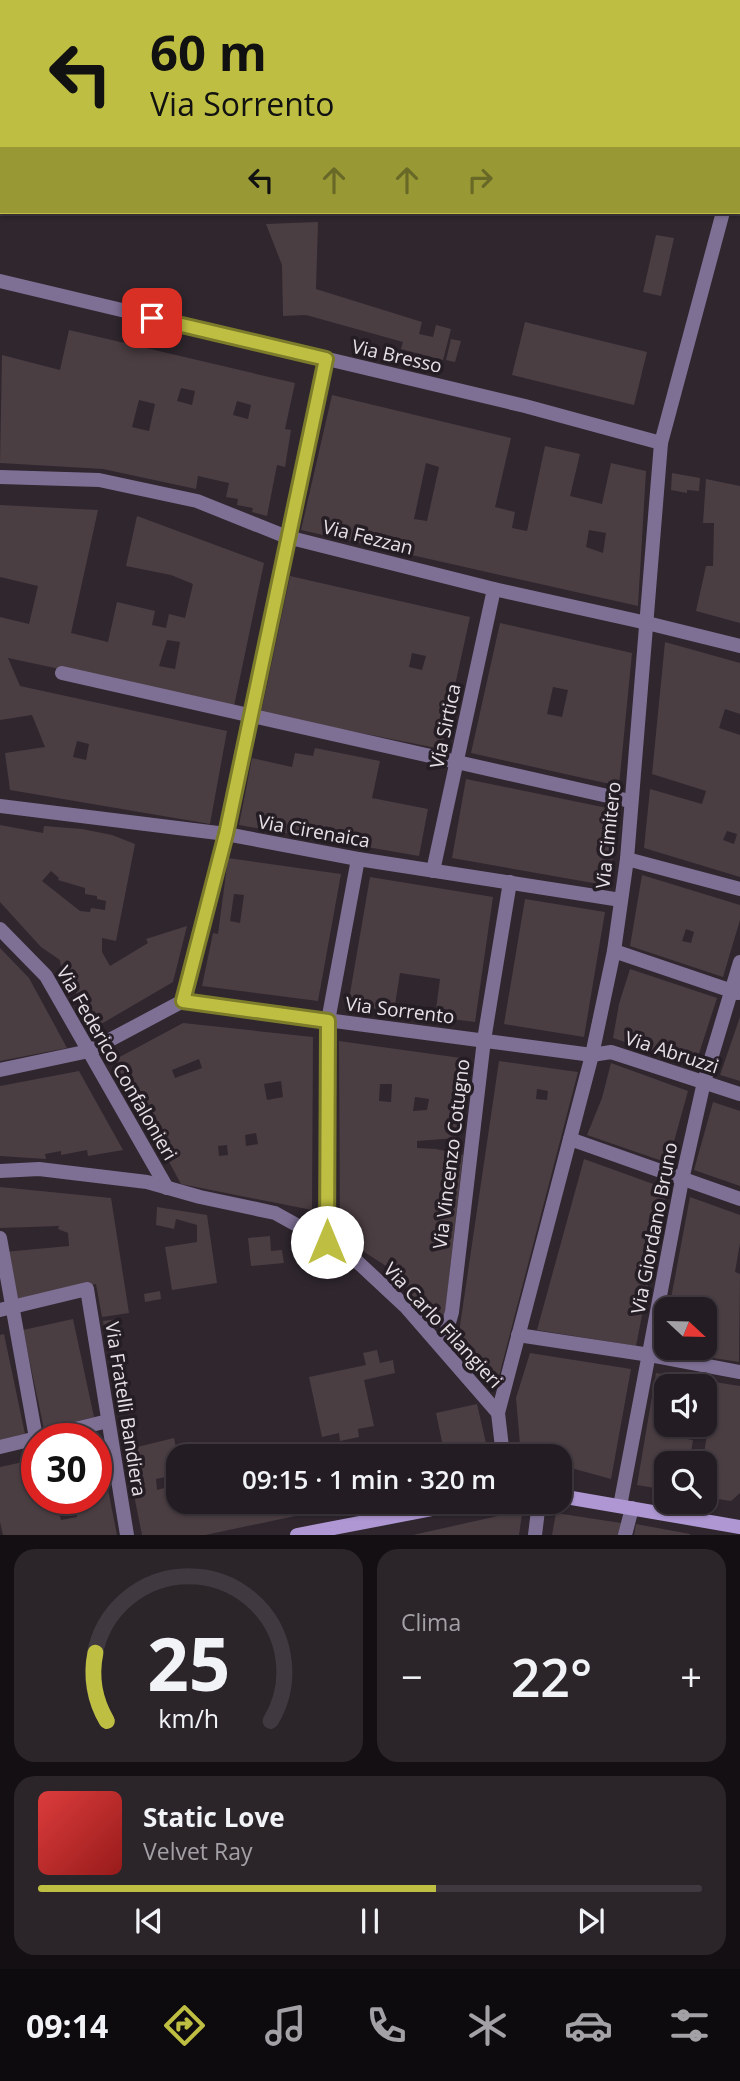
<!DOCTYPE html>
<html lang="it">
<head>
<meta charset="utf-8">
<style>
  body { margin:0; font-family:"Open Sans",sans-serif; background:#2b252a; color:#f1f3f6; height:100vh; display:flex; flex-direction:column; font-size:26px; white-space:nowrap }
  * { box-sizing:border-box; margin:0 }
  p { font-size:23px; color:#a3a1a5 }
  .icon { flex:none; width:38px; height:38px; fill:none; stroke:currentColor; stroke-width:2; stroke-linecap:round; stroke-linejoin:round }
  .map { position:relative; height:1535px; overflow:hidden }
  .side { display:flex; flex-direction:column; gap:14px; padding:14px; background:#130f13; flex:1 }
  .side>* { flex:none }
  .hud { position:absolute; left:0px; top:0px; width:740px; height:214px; box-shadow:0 2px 5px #0004,0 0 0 2px #403a40; background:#bebf42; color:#111; overflow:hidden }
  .needle { width:46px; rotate:112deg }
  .fabs { position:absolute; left:654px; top:1297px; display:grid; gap:14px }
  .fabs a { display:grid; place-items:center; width:63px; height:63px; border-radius:14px; background:#231c22; box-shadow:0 2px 5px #0004,0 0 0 2px #403a40; font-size:35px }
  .speed { position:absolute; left:21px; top:1423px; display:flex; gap:14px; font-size:35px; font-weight:700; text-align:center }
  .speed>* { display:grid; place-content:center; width:91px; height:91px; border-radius:50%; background:#231c22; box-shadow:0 2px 5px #0004,0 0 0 2px #403a40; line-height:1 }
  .speed .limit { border:10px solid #d22; background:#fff; color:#111 }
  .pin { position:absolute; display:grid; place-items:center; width:60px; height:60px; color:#fff; margin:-30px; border-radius:14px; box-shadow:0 4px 10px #0006 }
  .me { position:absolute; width:77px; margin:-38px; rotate:0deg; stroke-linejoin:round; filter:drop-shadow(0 0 5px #0008) }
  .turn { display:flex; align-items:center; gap:24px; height:147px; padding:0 35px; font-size:32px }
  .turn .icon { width:91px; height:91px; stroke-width:2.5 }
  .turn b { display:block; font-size:49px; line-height:60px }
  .lanes { display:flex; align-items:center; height:66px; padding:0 35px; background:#0003; justify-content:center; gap:35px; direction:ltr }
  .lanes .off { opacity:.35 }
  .big { font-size:52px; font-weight:600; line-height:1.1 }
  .side .card { flex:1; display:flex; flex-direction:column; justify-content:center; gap:10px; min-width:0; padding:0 24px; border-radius:21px; background:#2b252a }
  .side .dial { align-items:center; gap:0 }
  .dial svg { height:182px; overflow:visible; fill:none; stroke:#403a40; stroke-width:7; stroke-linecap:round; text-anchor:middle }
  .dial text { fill:#f1f3f6; stroke:none }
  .song { display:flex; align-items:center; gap:21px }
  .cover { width:84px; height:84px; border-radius:10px; background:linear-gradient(135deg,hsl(0 70% 55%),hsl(0 70% 35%)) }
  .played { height:7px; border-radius:4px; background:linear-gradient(90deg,#bebf42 60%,#403a40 60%) }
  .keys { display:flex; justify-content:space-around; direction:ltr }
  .heat { display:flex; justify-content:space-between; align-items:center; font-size:38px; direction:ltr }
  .side .tiles { flex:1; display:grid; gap:14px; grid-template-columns:1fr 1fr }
  .card:last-child { grid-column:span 2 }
  .trip { position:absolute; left:166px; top:1444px; width:406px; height:70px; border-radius:21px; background:#231c22; box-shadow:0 2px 5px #0004,0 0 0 2px #403a40; font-weight:600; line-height:70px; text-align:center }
  .tabs { display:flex; height:112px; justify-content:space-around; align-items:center; background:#0e0b0e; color:#a3a1a5 }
  .tabs .icon { width:49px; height:49px }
  .tabs .selected { color:#bebf42 }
  .tabs b { font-size:32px; color:#f1f3f6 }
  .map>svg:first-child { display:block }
</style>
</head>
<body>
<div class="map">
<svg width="740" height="1535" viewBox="0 0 740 1535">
  <defs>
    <pattern id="cemetery-stones" width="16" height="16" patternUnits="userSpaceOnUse" patternTransform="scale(1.75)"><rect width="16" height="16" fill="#70403b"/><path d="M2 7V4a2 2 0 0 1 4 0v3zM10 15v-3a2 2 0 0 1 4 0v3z" fill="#845b57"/></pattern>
  </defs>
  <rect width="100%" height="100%" fill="#2f262e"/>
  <polygon fill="url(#cemetery-stones)" points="315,0 725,0 322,2"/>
  <g fill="#4b3e42" fill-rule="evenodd">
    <polygon points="318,222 316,289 422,322 419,334 433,337 436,325 451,329 443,360 401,349 403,342 306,315 283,316 282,265 266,224"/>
    <polygon points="656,235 674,238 661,296 643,292"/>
    <polygon points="525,322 647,352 634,405 512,375"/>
    <path d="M69 330 295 383 285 429 291 430 285 467 277 465 267 516 252 512 253 508 237 505 238 499 226 497 229 483 198 476 196 489 103 469 0 463 2 355 60 370ZM181 388 195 391 192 405 177 401ZM139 400 155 404 149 431 132 427ZM237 401 251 405 248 419 233 415Z"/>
    <polygon points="451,339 461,341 455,362 446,360"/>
    <path d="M332 395 511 438 495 507 515 512 512 528 527 531 545 446 580 454 570 496 602 504 611 463 646 471 638 606 301 530ZM426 463 439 467 427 521 414 519ZM589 530 606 533 603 553 586 547Z"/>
    <polygon points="672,473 700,478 699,491 687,490 687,493 671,490"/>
    <polygon points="706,479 740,486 740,623 696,611 706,566 713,566 714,523 703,523"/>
    <path d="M0 505 98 510 71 633 108 642 117 602 155 611 152 625 166 628 169 614 185 618 193 584 171 575 126 566 137 516 264 563 234 706 8 658 20 686 227 731 210 824 10 790 5 753 45 747 32 715 0 720V617L29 624 38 586 0 577ZM167 640 180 642 175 669 159 666ZM77 741 89 744 86 760 73 757Z"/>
    <path d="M290 576 470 617 441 749 261 713ZM412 653 426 656 422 670 409 667Z"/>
    <path d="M500 623 632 653 619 786 471 753ZM553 687 568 690 562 717 547 714Z"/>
    <path d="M665 642 740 663V714L725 709 719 728 740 735V877L644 848 650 789 702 804 706 791 652 774ZM727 831 737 834 734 844 723 840Z"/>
    <polygon points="315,748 380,761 372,798 428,809 419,856 239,825 252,758 292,767 295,753 313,756"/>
    <polygon points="466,779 617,810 610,886 452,858"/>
    <path d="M0 825 43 833 44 826 82 829 112 835 135 844 116 941 102 938V952L110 966 148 943 146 939 187 926 173 982 96 1027 61 967 60 960 41 947 0 902ZM51 871 59 878 58 880 85 888V894L97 896V899L106 901 105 910 91 908 90 912 80 911 42 881Z"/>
    <path d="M228 858 341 874 318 1001 202 986 213 933 218 934ZM234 894 244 895 240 923 230 921Z"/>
    <path d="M642 875 740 905V920L723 977 630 946ZM686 929 694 932 691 943 682 941Z"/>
    <polygon points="370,877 493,897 475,1022 435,1017 440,979 400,973 394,1011 348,1005"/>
    <polygon points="525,899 605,912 584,1037 504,1024"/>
    <polygon points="0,948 29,978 67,1048 0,1061"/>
    <polygon points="630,969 717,998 695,1066 613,1038 619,1004"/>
    <polygon points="740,1017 740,1081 720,1075"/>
    <path d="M183 1023 313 1037 312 1210 181 1184 114 1060ZM199 1059 202 1068 175 1078 172 1070ZM281 1081 283 1097 267 1100 264 1084ZM256 1133 258 1144 246 1146 245 1135ZM227 1145 228 1155 219 1156 218 1146Z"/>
    <path d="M339 1041 468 1059 456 1138 417 1141V1148L436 1149 463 1155 445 1315 429 1318 395 1272 340 1236ZM380 1084H392L391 1102 379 1101ZM415 1097 429 1099 427 1110 413 1111Z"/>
    <path d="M499 1061 578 1072 498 1380 475 1374 457 1346ZM537 1089 548 1091 547 1100 536 1099Z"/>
    <polygon points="611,1063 688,1091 668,1163 587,1135 602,1098"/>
    <polygon points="79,1071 123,1150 88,1156 87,1150 61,1155 61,1151 45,1154 46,1159 0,1156 0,1086"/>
    <polygon points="713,1102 740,1111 740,1186 694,1170"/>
    <polygon points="584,1159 667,1189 636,1346 537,1330"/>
    <polygon points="0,1187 111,1198 129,1313 102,1317 96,1284 16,1302 4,1252 69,1246 68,1233 58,1229 59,1226 0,1228"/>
    <polygon points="690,1197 740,1215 740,1243 735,1272 740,1274 739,1362 662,1350 665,1329 667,1348 705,1348 705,1309 669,1309"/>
    <polygon points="157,1207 207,1215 217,1283 172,1290 165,1247 197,1242 197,1225 176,1219 174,1229 156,1225"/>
    <polygon points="270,1236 271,1251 282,1250 284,1263 251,1266 248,1238"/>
    <polygon points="160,1291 161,1299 145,1302 144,1294"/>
    <polygon points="73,1319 94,1417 44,1429 23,1330"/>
    <polygon points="117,1319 120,1331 105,1334 103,1321"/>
    <polygon points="4,1334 25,1434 0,1440 0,1335"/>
    <polygon points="377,1350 380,1363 393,1360 395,1373 364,1380 374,1426 358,1429 359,1437 340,1441 339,1433 322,1437 309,1377 366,1365 363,1353"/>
    <polygon points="530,1353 631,1369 611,1479 571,1468 560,1468 560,1456 521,1456 516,1398"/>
    <path d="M656 1373 740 1386V1493L731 1501 705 1497V1463H667V1490L637 1485ZM667 1386H705V1427H708L704 1454 691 1452 693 1440 680 1438 682 1424H667Z"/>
    <polygon points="477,1404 489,1456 445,1456 436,1413"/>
    <path d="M174 1438 178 1458V1502H296L300 1515 205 1535H142L125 1450ZM170 1476 172 1486 157 1490 156 1479Z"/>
    <path d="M96 1444H99L117 1535H3L0 1522V1467L37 1459V1498H96ZM75 1506 77 1517 61 1520 58 1510Z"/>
    <polygon points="520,1511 522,1514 519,1535 413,1535"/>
    <polygon points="556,1513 621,1523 618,1535 552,1535"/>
    <polygon points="636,1524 690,1534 690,1535 634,1535"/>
  </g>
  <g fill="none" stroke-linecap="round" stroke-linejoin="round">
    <g stroke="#7e7095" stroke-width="14">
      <polyline points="738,150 740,144"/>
      <polyline points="0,281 525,406 661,443"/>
      <polyline points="0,477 99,480 197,501 287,537 494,589 647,623 740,646"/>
      <polyline points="62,673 630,801"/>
      <polyline points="0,806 226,834 358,859 621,900"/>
      <polyline points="627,859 740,889"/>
      <polyline points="433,871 494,589"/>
      <polyline points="0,929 46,976 167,1188"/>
      <polyline points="614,951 738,993"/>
      <polyline points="183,1001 226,834 326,359"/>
      <polyline points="0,1070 89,1051 183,1001 592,1055 611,1052 740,1094"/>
      <polyline points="570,1139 740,1199"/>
      <polyline points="0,1171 39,1169 147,1182 200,1197 275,1213 349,1254 405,1306 498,1413"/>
      <polyline points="0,1238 36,1438"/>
      <polyline points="327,1242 328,1021 358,859"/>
      <polyline points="0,1310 87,1289 127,1535"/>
      <polyline points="518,1335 650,1355 740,1372"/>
      <polyline points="442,1347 452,1312 484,1040 510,882"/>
      <polyline points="0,1447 108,1421"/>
      <polyline points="503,1456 498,1413 592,1055 614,951 627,859 661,443 723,212"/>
      <polyline points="620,1506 682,1180 704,1082 740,962"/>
      <polyline points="535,1535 539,1502"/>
      <polyline points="625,1535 632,1508"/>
    </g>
    <g stroke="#ae97d3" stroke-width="14">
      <polyline points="560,1496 740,1527"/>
      <polyline points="297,1535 469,1502"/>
    </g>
  </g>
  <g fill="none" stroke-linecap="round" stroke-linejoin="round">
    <defs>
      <polyline id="route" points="152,318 326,359 226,834 183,1001 328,1021 327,1242"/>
    </defs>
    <use href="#route" stroke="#7c7c2b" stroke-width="18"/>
    <use href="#route" stroke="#bebf42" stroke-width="12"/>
  </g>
  <g text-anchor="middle" stroke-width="7" stroke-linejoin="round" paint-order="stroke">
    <g font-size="19" fill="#e7e1e6" stroke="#251d24">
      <text transform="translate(397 356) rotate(13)" y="7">Via Bresso</text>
      <text transform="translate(368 537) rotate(14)" y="7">Via Fezzan</text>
      <text transform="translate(445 726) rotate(-78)" y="7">Via Sirtica</text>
      <text transform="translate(314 831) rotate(10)" y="7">Via Cirenaica</text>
      <text transform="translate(608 835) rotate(-84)" y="7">Via Cimitero</text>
      <text transform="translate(400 1010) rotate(7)" y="7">Via Sorrento</text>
      <text transform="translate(672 1052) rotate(18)" y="7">Via Abruzzi</text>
      <text transform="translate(117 1063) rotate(60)" y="7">Via Federico Confalonieri</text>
      <text transform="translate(451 1154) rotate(-83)" y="7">Via Vincenzo Cotugno</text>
      <text transform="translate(654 1228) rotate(-79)" y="7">Via Giordano Bruno</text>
      <text transform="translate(443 1325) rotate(47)" y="7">Via Carlo Filangieri</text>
      <text transform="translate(126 1409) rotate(81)" y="7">Via Fratelli Bandiera</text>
    </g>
  </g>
</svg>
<div class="fabs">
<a><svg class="needle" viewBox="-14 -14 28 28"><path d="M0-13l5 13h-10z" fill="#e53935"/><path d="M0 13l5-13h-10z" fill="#a3a1a5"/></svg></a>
<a><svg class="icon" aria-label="sound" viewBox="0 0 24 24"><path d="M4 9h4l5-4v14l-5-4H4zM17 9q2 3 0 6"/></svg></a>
<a><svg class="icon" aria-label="search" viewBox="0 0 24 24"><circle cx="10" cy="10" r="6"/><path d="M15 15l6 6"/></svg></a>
</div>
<div class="speed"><div class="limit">30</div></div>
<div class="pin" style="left:152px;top:318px;background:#d93025"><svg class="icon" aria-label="arrive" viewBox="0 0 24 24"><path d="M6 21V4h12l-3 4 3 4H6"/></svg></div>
<svg class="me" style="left:327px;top:1242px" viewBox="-20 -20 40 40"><circle r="19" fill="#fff"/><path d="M0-13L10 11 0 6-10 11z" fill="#bebf42"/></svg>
<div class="trip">09:15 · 1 min · 320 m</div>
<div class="hud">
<div class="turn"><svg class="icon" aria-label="left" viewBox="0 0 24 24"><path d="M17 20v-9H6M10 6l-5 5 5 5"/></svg><div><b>60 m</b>Via Sorrento</div></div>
<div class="lanes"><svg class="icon" aria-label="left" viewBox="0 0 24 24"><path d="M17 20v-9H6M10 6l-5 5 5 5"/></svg><svg class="icon off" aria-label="ahead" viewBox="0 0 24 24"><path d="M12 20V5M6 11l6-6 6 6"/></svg><svg class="icon off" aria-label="ahead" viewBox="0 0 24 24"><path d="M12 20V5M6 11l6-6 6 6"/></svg><svg class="icon off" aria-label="right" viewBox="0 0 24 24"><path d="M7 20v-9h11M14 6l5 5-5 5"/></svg></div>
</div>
</div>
<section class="side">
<div class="tiles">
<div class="card dial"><svg viewBox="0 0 100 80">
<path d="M14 69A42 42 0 1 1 86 69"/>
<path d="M14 69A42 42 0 0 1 9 39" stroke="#bebf42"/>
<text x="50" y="56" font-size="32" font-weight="700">25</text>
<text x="50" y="72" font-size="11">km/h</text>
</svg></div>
<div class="card"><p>Clima</p>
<div class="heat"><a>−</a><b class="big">22°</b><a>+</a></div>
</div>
<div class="card">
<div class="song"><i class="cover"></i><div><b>Static Love</b><p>Velvet Ray</p></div></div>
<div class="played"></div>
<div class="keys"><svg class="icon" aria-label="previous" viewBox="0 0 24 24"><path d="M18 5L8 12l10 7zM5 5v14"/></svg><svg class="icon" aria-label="pause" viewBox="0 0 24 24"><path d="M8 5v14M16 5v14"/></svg><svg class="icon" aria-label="next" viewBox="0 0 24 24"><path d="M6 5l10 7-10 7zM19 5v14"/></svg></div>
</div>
</div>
</section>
<nav class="tabs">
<b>09:14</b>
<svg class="icon selected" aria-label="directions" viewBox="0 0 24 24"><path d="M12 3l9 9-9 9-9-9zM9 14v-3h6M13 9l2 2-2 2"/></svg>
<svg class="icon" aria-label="music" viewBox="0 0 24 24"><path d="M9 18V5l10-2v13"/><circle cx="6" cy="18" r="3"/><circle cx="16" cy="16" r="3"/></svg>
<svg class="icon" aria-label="phone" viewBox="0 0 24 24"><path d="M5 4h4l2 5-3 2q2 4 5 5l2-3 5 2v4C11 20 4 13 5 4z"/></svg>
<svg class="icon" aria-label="climate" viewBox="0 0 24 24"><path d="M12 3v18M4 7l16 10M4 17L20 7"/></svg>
<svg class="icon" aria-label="car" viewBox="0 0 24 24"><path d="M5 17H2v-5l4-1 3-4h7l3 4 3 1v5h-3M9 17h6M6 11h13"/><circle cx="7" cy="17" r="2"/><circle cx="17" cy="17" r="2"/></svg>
<svg class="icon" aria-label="filters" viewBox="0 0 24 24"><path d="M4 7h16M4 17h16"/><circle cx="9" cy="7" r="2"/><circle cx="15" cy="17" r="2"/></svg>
</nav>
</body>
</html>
